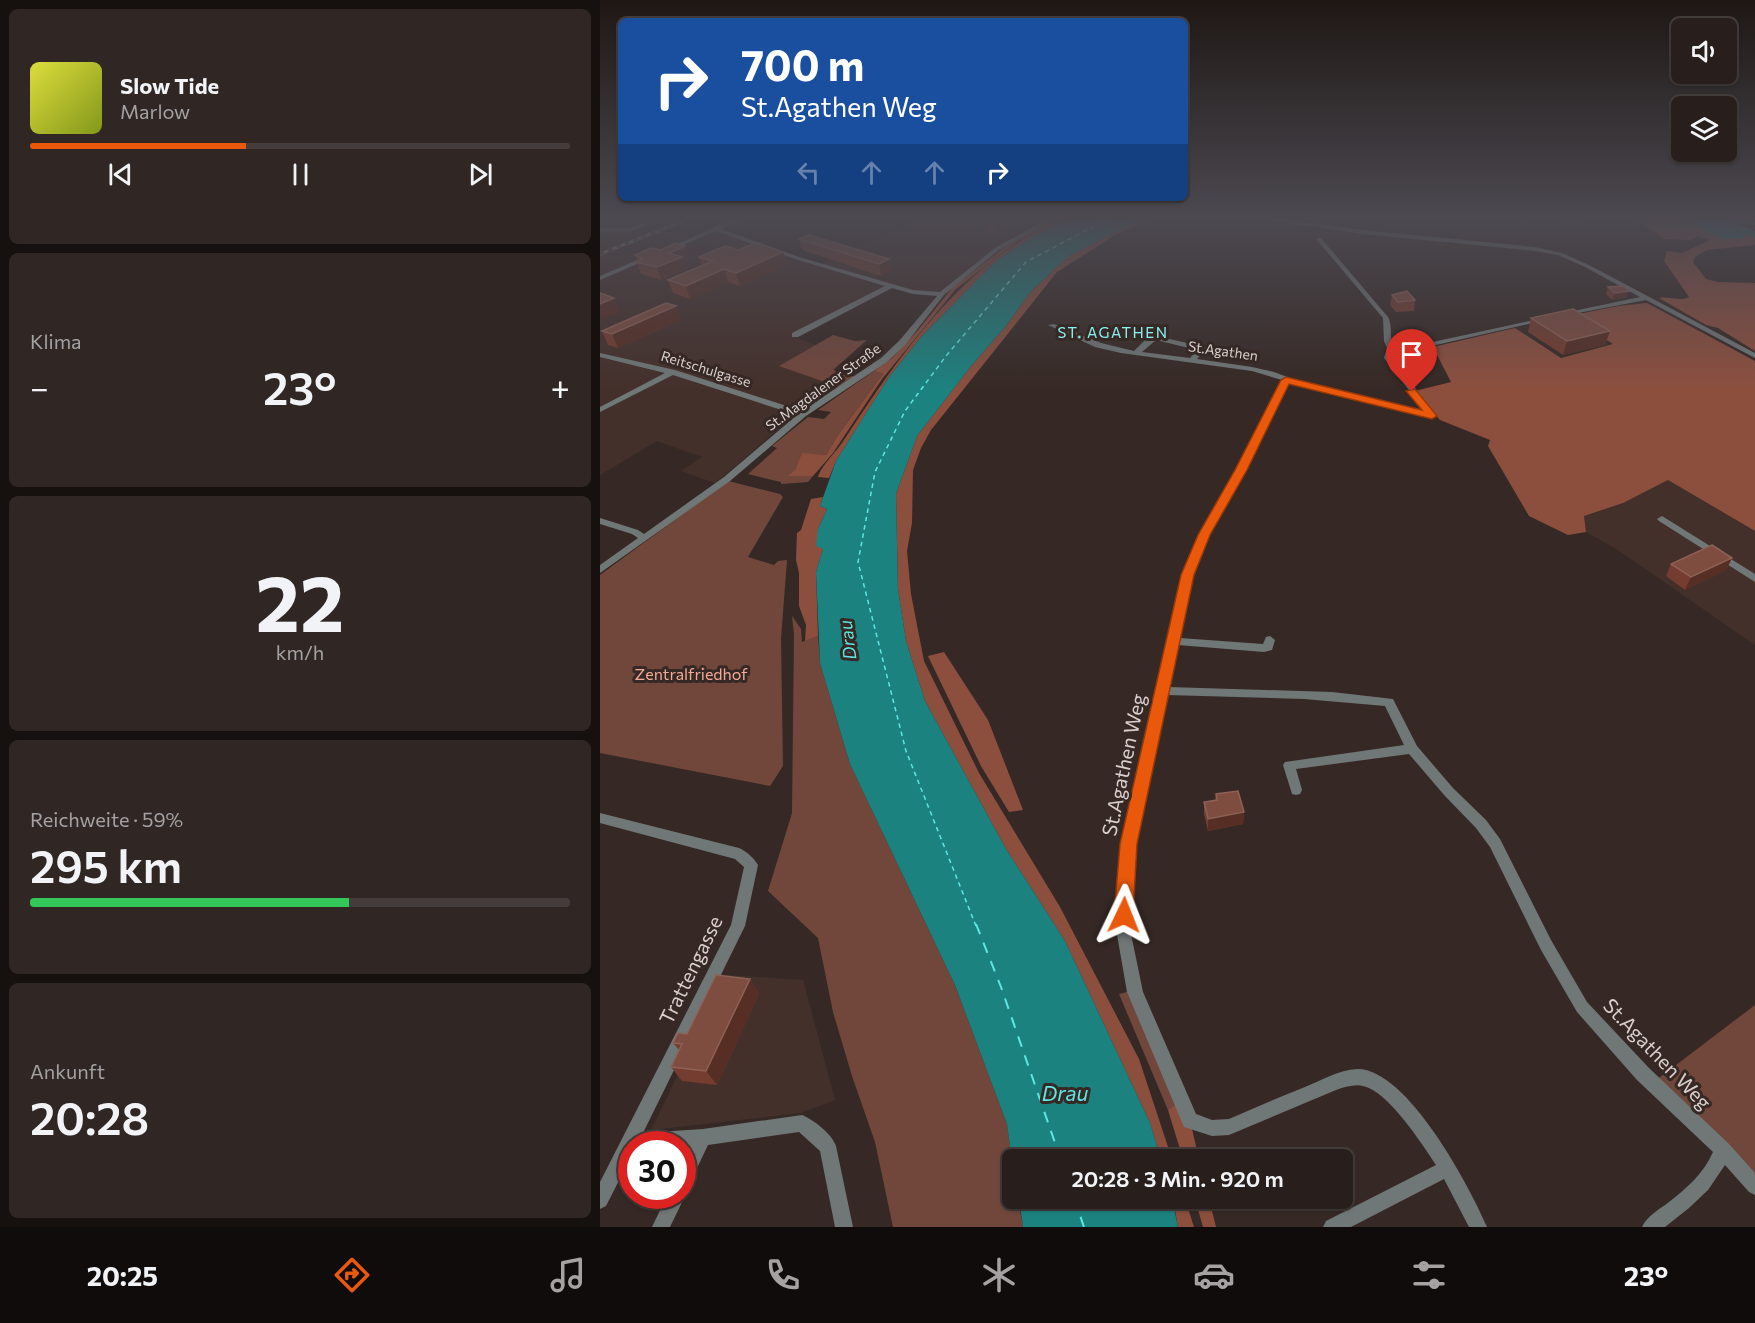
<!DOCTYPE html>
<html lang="de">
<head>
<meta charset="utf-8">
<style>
  body { margin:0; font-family:Commissioner,sans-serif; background:#302725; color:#f1f3f6; height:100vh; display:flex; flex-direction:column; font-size:22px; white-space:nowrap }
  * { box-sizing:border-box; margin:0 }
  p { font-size:20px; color:#a5a2a3 }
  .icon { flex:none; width:33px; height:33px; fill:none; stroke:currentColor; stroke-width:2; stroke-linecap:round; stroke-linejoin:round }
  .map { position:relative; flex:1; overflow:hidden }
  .panel { display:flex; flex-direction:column; gap:9px; padding:9px; background:#16110f; width:600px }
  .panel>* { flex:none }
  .hud { position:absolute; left:18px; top:18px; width:570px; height:183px; border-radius:9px; box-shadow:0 2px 4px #0004,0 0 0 2px #443d3b; background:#1a4fa0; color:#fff; overflow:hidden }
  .buttons { position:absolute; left:1071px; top:18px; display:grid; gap:12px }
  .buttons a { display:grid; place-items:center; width:66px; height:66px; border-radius:9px; background:#281f1c; box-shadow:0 2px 4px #0004,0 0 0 2px #443d3b; font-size:30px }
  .speed { position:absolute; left:18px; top:1131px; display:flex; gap:12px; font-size:30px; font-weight:700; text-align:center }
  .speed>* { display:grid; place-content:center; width:78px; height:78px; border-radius:50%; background:#281f1c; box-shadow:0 2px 4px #0004,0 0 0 2px #443d3b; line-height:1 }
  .speed .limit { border:9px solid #d22; background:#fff; color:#111 }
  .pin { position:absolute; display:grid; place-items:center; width:51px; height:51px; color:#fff; margin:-62px -26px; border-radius:50% 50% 50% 0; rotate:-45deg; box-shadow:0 0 6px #0007 }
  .pin .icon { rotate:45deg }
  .me { position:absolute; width:66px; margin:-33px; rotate:2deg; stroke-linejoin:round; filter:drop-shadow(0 0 4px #0008) }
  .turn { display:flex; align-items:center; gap:21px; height:126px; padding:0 24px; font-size:27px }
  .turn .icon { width:78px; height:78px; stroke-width:2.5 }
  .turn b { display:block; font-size:42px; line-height:51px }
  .lanes { display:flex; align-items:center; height:57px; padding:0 24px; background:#0003; justify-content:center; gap:30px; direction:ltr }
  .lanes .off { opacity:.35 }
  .big { font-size:45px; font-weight:600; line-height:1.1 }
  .panel .widget { flex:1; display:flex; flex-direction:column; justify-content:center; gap:9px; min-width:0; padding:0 21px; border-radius:9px; background:#302725 }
  .panel .dial { align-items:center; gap:0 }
  .dial b { font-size:78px; line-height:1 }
  .song { display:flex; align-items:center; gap:18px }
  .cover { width:72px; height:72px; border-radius:9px; background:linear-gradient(135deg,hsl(60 70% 55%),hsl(70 70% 35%)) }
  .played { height:6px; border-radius:3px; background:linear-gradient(90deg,#ea580c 40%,#443d3b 40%) }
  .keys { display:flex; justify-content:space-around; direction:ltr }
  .heat { display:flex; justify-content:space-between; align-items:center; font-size:33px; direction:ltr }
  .charge { height:9px; border-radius:4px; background:linear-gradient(90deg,#34c759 59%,#443d3b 0) }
  .trip { position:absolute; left:402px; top:1149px; width:351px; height:60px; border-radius:9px; background:#281f1c; box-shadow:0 2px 4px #0004,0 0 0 2px #443d3b; font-weight:600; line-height:60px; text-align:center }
  .dock { display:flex; height:96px; justify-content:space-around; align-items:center; background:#100c0b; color:#a5a2a3 }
  .dock .icon { width:42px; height:42px }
  .dock .selected { color:#ea580c }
  .dock b { font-size:27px; color:#f1f3f6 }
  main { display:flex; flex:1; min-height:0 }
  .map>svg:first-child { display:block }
</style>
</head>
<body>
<main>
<section class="panel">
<div class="widget">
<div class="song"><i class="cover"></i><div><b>Slow Tide</b><p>Marlow</p></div></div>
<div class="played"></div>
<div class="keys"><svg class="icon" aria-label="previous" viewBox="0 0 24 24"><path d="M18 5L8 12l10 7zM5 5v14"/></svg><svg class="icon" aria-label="pause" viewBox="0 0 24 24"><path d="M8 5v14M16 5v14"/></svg><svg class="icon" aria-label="next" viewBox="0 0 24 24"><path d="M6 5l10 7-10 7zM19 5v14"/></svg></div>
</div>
<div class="widget"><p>Klima</p>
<div class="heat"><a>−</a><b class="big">23°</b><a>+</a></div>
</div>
<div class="widget dial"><b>22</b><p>km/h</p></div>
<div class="widget"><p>Reichweite · 59%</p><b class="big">295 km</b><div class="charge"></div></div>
<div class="widget"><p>Ankunft</p><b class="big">20:28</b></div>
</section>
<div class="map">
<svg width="1155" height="1227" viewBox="0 0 1155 1227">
  <rect width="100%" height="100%" fill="#362925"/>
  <g fill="#44302b">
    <polygon points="0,218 96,218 63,231 91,238 121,228 153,241 167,241 164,243 164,245 221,264 325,218 450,218 395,249 341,292 316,292 293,286 194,337 216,345 180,366 239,387 198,413 115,483 81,471 102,457 57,441 0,475"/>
    <polygon points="1068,480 1155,531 1155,645 1018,550 986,532 984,516 1023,503"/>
    <polygon points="127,975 203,980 235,1100 201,1113 51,1130"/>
  </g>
  <g fill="#71473c">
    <polygon points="233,335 255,341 267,340 233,370 255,377 239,387 179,366"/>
    <polygon points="274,371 283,374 238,435 226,455 202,454 195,470 213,476 208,482 181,484 181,482 148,474 177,448 172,446 208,417 224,419 231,412 218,410"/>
    <polygon points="128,481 180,494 183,497 148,557 174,565 178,561 187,560 181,639 183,766 170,786 0,753 0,575"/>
    <polygon points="192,616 201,629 202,642 218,636 220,663 250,764 355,985 407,1124 412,1161 412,1198 418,1199 423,1227 293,1227 275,1142 252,1076 233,1012 218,938 168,891 192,813 194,634"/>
    <polygon points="531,991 577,1103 568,1110 519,994"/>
    <polygon points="1155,1005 1155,1177 1055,1081"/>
  </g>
  <g fill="#8c4f3e">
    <polygon points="457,218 461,218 418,241 356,289 282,379 233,453 213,476 188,476 195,470 202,453 226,455 238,435 283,374 274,371 292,358 319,329 353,287 405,247"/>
    <path d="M470 218 431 238 395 262 322 336 289 377 236 461 229 478 218 477C221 466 237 451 244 440 294 364 351 280 432 234 443 228 457 218 470 218Z"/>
    <polygon points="548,218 555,218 517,234 457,272 331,430 321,448 313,470 312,523 307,551 311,594 324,661 379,773 460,907 539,1059 572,1159 561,1159 550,1123 465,941 406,849 325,701 306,641 298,589 296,494 317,436 372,365 406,326 431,291 469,256 529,225"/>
    <path d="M935 218H1119L1094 220 1155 237V245L1107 250 1095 257 1093 262 1106 279 1118 282 1155 283V351L1118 328 1106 325 1059 298C1069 296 1080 302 1089 297L1064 261 1067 251 1082 253 1110 240 1098 236 1091 240 1064 239 1036 220 967 221Z"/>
    <polygon points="1047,303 1155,361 1155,531 1068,480 1023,503 984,516 986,532 968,535 929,516 888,446 890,440 840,420 815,391 851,382 833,347 915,328 961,358 1013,344 969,316 1018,306"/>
    <polygon points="223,497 220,506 227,509 218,529 223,549 216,572 218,636 205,641 206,625 199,606 199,573 196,560 197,533 201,530 211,499"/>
    <polygon points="344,652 388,720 423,810 409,812 381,766 328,656"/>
    <polygon points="577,1103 592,1129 599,1159 583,1159 568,1110"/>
    <polygon points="573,1199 585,1199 594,1227 578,1227"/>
    <polygon points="595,1199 609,1199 616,1227 603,1227"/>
  </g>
  <g fill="#1c8280">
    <polygon points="470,218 548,218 529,225 469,256 431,291 406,326 372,365 317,436 296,494 298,589 306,641 325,701 406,849 465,941 550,1123 561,1159 412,1161 407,1124 355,985 250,764 220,663 216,572 223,549 216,546 218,529 227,509 220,506 236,461 289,377 322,336 395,262 431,238"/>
    <polygon points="1119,218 1155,222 1155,225 1132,222 1155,231 1155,237 1144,235 1145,238 1123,239 1090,223 1094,220"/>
    <polygon points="419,1199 572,1199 578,1227 423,1227"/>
  </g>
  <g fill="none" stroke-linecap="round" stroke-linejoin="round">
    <polyline stroke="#5ee6e3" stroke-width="1.5" stroke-dasharray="4.5 4" stroke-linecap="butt" points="376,926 306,751 258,562 275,472 305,411 346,356 426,262 510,218"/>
    <g stroke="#5ee6e3" stroke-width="2" stroke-dasharray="11 9" stroke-linecap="butt">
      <polyline points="376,924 401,987 461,1160"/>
      <polyline points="474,1198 484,1227"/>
    </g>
    <g fill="#707777" fill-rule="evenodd">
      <polygon points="56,218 65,218 30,232 0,232 0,228 29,228"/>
      <polygon points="135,218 144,218 121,229 199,257 313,290 340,292 395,248 449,218 457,218 399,250 344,295 305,345 287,362 206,416 130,481 0,573 0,565 38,538 32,534 0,524 0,518 38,530 44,534 124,477 197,415 73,375 0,412 0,407 65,373 0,357 0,353 75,370 202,411 281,358 299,341 337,296 313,294 292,288 198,337 192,337 192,333 285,286 195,259 116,231 69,251 64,250"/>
      <polygon points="654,218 673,218 763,230 935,247 962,253 989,265 1155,353 1155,358 1046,300 962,316 961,315 964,313 1040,297 985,267 958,255 935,251 763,234"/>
      <path d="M717 238H721L788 317C793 326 789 337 793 346L805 348 943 318 946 320 805 352 794 351 792 358 836 415 832 418 688 383 645 470 609 535 593 575 580 638 663 644 666 637 670 636 675 640 672 650 664 652 578 645 569 687 732 692 793 699 817 746 853 788 886 820 900 839 951 940 987 1002 1049 1068 1129 1144 1155 1173V1195L1149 1192 1125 1165 1108 1190 1089 1208 1065 1227H1042C1047 1216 1060 1209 1069 1202 1087 1188 1104 1173 1113 1152L1037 1080 977 1012 941 950 890 847 876 828 845 796 809 754 696 769 702 790 700 794 696 795 692 794 683 765 685 762 804 745 785 706 704 699 567 695 536 844 530 929 543 992 596 1114 612 1120 629 1119C654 1108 680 1097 705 1087 722 1080 739 1070 757 1069 807 1068 870 1187 887 1227H869L844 1179 751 1227H723L726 1221 836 1165C822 1144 788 1091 763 1086 755 1084 744 1087 736 1090L629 1135 612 1136 584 1127 527 992 516 929 522 844 556 693 555 691 558 688 568 643 567 641 569 638 583 575 599 535 637 470 682 380 652 371 521 353 495 347 448 325 454 324 501 343 534 351 548 337 556 336 605 347 606 349 597 359 652 367 674 372 701 382 826 412 784 358 787 348 784 341 783 318 717 240ZM556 340 597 350 590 358 542 352Z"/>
      <polygon points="49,255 52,257 51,258 0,280 0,276"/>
      <polygon points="1062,516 1155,574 1155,582 1059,521 1057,519"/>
      <path d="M0 813 139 848C146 851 154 858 158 865L145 926 43 1133 103 1129 202 1115C214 1120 232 1134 236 1146L253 1227H235L220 1151 199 1132 108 1145 88 1187 82 1189V1161L90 1146 82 1147V1144H32V1155L6 1206 0 1209V1182L131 925 144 867 135 859 0 823Z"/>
      <polygon points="82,1191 85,1196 70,1227 52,1227 67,1196 82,1196"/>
    </g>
    <defs>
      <polyline id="rail" points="0,254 91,218"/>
    </defs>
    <use href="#rail" stroke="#8b817e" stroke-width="3"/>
    <use href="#rail" stroke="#362925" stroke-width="1.5" stroke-dasharray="4.5" stroke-linecap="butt"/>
  </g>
  <g fill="#743d2f">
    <polygon points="391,218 413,218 414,224 396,233 386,231 385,222"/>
    <polygon points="199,239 289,259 292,271 281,276 202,250"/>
    <polygon points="138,250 183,252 187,265 140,286 128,282 90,299 73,293 68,280 102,266 99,257"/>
    <polygon points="35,255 90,258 83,261 86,269 61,280 41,274"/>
    <polygon points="1008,287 1027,297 1012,300 1006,294"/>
    <polygon points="792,295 815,300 814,311 796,312 790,305"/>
    <polygon points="931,318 1010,331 1005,345 963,355 928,332"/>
    <polygon points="81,320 18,348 8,345 2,331"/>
    <polygon points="1132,558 1126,570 1085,590 1066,576 1071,564"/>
    <polygon points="616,794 644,812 643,824 608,831 604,814 604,802 615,800"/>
    <polygon points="150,979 159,994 117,1085 82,1081 71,1067 79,1050 73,1043 87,1034"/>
  </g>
  <g fill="#562e24">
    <polygon points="406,218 413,218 414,224 396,233 394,224"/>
    <polygon points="85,246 90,258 83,261 86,269 61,280 57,267 69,253"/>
    <polygon points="183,252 187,265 140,286 136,273"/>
    <polygon points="289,259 292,271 281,276 279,264"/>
    <polygon points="124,269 128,282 90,299 86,286"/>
    <polygon points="1029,291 1027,297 1012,300 1015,293"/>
    <polygon points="14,298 20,312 0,320 0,304"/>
    <polygon points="76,306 81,320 18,348 12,334"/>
    <polygon points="1010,331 1005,345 963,355 967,341"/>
    <polygon points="1132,558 1126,570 1085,590 1091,577"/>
    <polygon points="644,812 643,824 608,831 608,819"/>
    <polygon points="150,979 159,994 117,1085 106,1071"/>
  </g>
  <g fill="#7f4d40" stroke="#8d6156" stroke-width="1.5">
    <polygon points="391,218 406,218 394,224 385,222"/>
    <polygon points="209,235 289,259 279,264 199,239"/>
    <polygon points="76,243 85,246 69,253 82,257 57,267 36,262 42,259 35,255 51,248 60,250"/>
    <polygon points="155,243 183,252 136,273 124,269 86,286 68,280 113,261 99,257 125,246 138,250"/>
    <polygon points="1023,286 1029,291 1015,293 1008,287"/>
    <polygon points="807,291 815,300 798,302 792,295"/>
    <polygon points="0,293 14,298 0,304"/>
    <polygon points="66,303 76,306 12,334 2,331"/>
    <polygon points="973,309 1010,331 967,341 931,318"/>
    <polygon points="1112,545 1132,558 1091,577 1071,564"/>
    <polygon points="638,791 644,812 608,819 604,802 617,800 616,794"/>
    <polygon points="116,975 150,979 106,1071 71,1067 82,1044 73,1043 78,1033 87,1034"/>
  </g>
  <linearGradient id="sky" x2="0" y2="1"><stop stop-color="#1e1714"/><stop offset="0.56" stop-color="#4c4951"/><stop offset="1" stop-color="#4c4951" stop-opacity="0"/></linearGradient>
  <rect width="1155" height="390" fill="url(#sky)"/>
  <polygon fill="#ea580c" stroke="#983908" stroke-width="1.5" points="686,377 822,410 806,391 815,389 837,416 832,419 689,384 647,470 610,535 594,575 537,844 533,915 530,921 524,923 517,921 514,915 520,844 581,575 598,535 635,470 681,380"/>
  <g text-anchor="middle" stroke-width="6" stroke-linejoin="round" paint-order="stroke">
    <g font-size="14" fill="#d9d0ce" stroke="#362925">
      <text transform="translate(623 351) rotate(8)" y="5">St.Agathen</text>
      <text transform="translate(106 369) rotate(17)" y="5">Reitschulgasse</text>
      <text transform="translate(223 387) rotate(-36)" y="5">St.Magdalener Straße</text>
    </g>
    <g font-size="15" letter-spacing="1.5" fill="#86f1ef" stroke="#362925">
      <text x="513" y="338">ST. AGATHEN</text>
    </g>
    <g font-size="16" fill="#f4a995" stroke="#362925">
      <text x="91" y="680">Zentralfriedhof</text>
    </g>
    <g font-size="18" font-style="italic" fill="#5ee6e3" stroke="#362925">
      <text transform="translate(248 640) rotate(-97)" y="6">Drau</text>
    </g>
    <g font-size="20" fill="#d9d0ce" stroke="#362925">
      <text transform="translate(524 765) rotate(-78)" y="7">St.Agathen Weg</text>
      <text transform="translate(91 970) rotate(-64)" y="7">Trattengasse</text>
      <text transform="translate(1057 1054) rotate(46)" y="7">St.Agathen Weg</text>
    </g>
    <g font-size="21" font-style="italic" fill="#5ee6e3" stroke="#362925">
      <text x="465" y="1101">Drau</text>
    </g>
  </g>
</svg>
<div class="buttons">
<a><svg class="icon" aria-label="sound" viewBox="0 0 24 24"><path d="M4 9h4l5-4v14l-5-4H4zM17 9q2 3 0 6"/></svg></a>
<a><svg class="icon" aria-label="layers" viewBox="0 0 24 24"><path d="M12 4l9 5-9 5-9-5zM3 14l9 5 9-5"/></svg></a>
</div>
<div class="speed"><div class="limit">30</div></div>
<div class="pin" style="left:812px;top:391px;background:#d93025"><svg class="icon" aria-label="arrive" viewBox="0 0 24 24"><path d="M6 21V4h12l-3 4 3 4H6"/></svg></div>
<svg class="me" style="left:524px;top:915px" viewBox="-20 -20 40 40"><path d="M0-17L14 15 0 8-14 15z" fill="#ea580c" stroke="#fff" stroke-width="4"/></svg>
<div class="trip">20:28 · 3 Min. · 920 m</div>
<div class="hud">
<div class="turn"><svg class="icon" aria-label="right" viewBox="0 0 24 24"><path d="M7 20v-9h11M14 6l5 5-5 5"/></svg><div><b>700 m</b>St.Agathen Weg</div></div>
<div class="lanes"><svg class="icon off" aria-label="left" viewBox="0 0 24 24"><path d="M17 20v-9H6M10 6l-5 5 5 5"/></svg><svg class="icon off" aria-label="ahead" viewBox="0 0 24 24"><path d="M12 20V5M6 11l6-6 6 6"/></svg><svg class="icon off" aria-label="ahead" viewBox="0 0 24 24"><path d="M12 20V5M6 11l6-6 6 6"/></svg><svg class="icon" aria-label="right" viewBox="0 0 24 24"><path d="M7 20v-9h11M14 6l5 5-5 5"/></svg></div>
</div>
</div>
</main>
<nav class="dock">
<b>20:25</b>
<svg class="icon selected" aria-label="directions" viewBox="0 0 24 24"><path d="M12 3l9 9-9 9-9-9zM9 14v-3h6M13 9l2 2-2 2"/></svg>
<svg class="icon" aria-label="music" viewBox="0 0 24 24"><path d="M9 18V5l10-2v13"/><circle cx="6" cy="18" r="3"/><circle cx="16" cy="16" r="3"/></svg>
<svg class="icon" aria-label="phone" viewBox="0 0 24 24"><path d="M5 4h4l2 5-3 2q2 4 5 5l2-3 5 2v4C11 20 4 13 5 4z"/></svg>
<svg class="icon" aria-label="climate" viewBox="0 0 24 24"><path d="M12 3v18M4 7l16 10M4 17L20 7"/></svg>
<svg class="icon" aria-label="car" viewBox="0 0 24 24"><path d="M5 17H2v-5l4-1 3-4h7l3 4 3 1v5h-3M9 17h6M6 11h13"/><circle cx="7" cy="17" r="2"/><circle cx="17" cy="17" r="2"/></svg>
<svg class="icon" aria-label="filters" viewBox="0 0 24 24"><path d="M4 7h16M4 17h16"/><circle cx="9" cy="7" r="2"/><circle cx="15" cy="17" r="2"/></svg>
<b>23°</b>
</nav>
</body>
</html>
